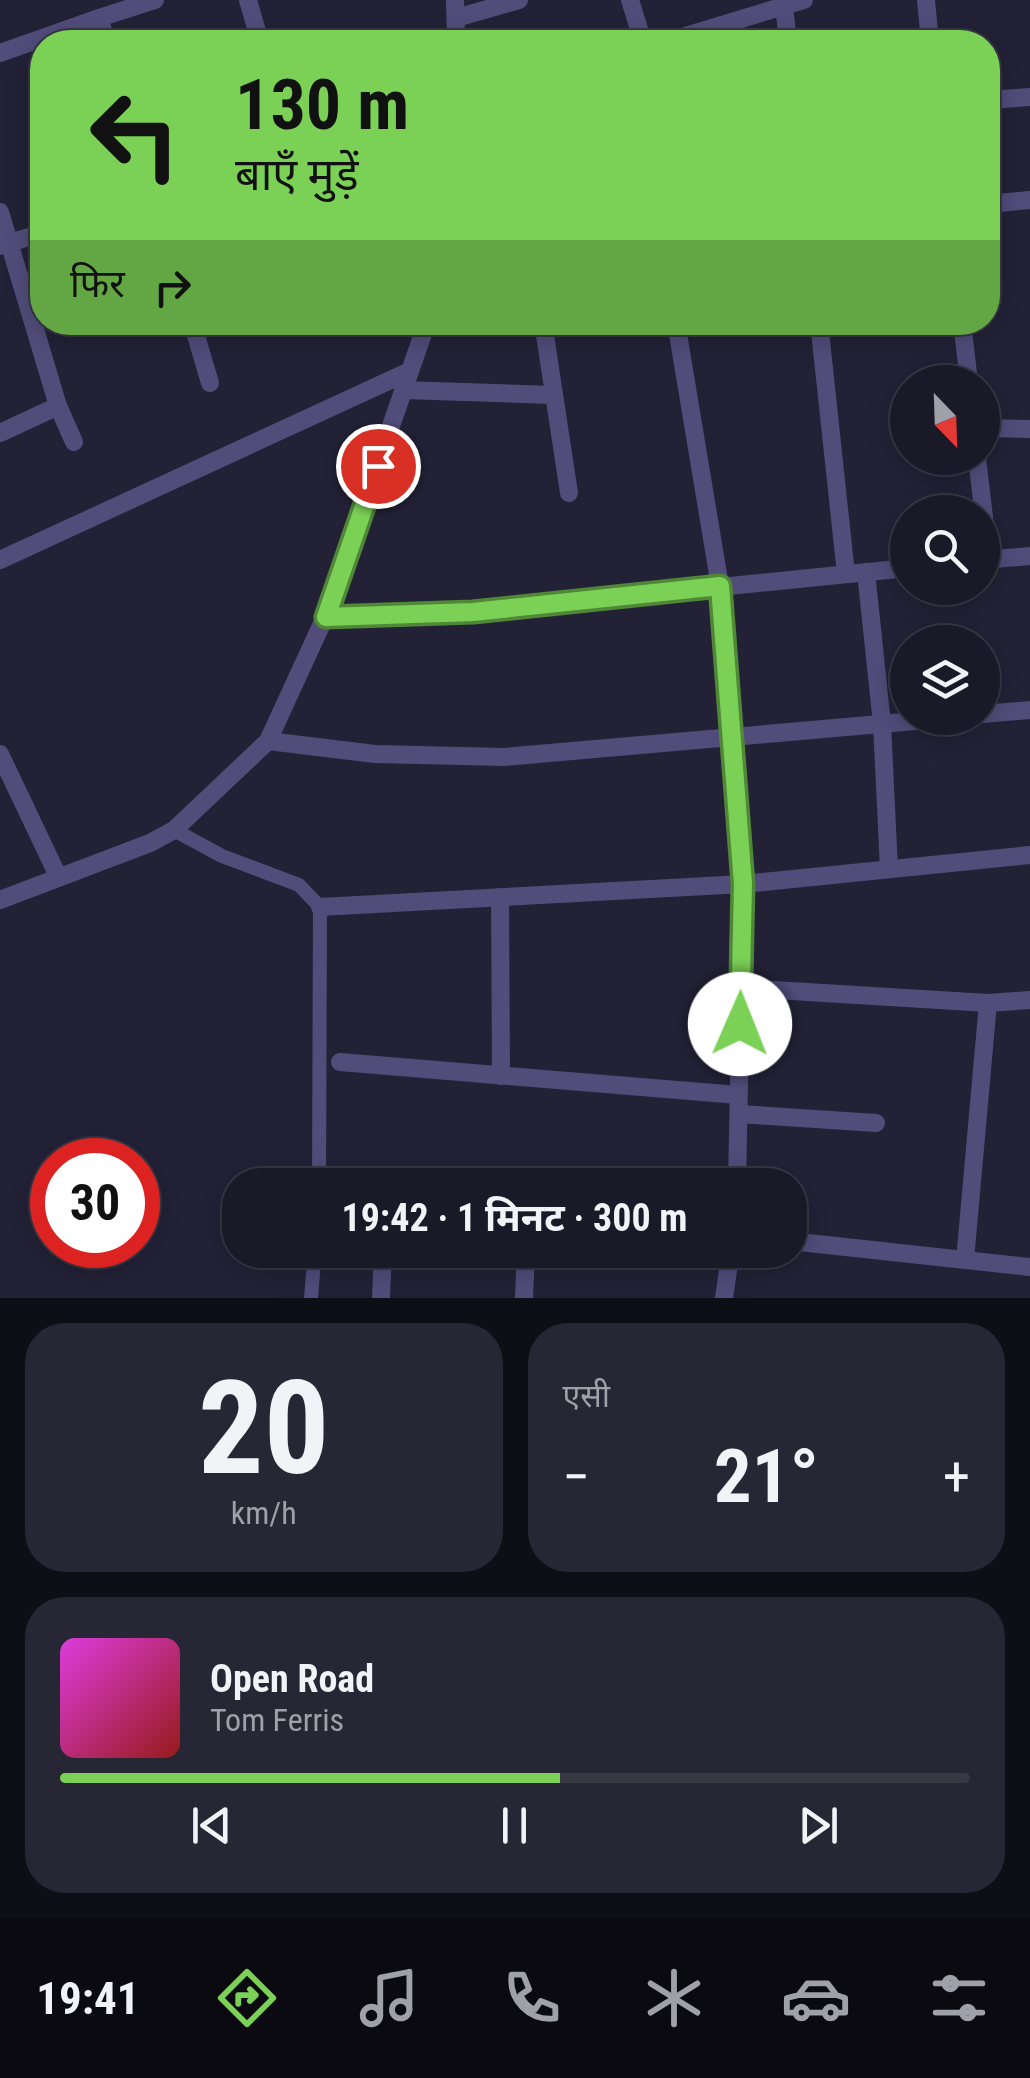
<!DOCTYPE html>
<html lang="hi">
<head>
<meta charset="utf-8">
<style>
  body { margin:0; font-family:"Roboto Condensed","Noto Sans Devanagari",sans-serif; background:#272634; color:#f1f3f6; height:100vh; display:flex; flex-direction:column; font-size:38px; white-space:nowrap }
  * { box-sizing:border-box; margin:0 }
  p { font-size:32px; color:#9fa0a8 }
  .icon { flex:none; width:55px; height:55px; fill:none; stroke:currentColor; stroke-width:2; stroke-linecap:round; stroke-linejoin:round }
  .map { position:relative; height:1298px; overflow:hidden }
  .details { display:flex; flex-direction:column; gap:25px; padding:25px; background:#0e0e16; flex:1 }
  .details>* { flex:none }
  .top-card { position:absolute; left:30px; top:30px; width:970px; height:305px; border-radius:40px; box-shadow:0 5px 25px #0003,0 0 0 2px #383845; background:#7bd156; color:#111; overflow:hidden }
  .needle { width:65px; rotate:157deg }
  .buttons { position:absolute; left:890px; top:365px; display:grid; gap:20px }
  .buttons a { display:grid; place-items:center; width:110px; height:110px; border-radius:50%; background:#1a1928; box-shadow:0 5px 25px #0003,0 0 0 2px #383845; font-size:50px }
  .speed { position:absolute; left:30px; top:1138px; display:flex; gap:20px; font-size:50px; font-weight:700; text-align:center }
  .speed>* { display:grid; place-content:center; width:130px; height:130px; border-radius:50%; background:#1a1928; box-shadow:0 5px 25px #0003,0 0 0 2px #383845; line-height:1 }
  .speed .limit { border:15px solid #d22; background:#fff; color:#111 }
  .pin { position:absolute; display:grid; place-items:center; width:85px; height:85px; color:#fff; margin:-42px; border:5px solid #fff; border-radius:50%; box-shadow:0 2px 10px #0007 }
  .me { position:absolute; width:110px; margin:-55px; rotate:1deg; stroke-linejoin:round; filter:drop-shadow(0 0 8px #0008) }
  .turn { display:flex; align-items:center; gap:35px; height:210px; padding:0 40px; font-size:45px }
  .turn .icon { width:130px; height:130px; stroke-width:2.5 }
  .turn b { display:block; font-size:70px; line-height:85px }
  .then { display:flex; align-items:center; height:95px; padding:0 40px; background:#0003; gap:20px; font-size:38px }
  .big { font-size:75px; font-weight:700; line-height:1.1 }
  .details .card { flex:1; display:flex; flex-direction:column; justify-content:center; gap:15px; min-width:0; padding:0 35px; border-radius:40px; background:#272634 }
  .details .dial { align-items:center; gap:0 }
  .dial b { font-size:130px; line-height:1 }
  .song { display:flex; align-items:center; gap:30px }
  .cover { width:120px; height:120px; border-radius:15px; background:linear-gradient(135deg,hsl(300 70% 55%),hsl(0 70% 35%)) }
  .played { height:10px; border-radius:5px; background:linear-gradient(90deg,#7bd156 55%,#383845 55%) }
  .keys { display:flex; justify-content:space-around; direction:ltr }
  .heat { display:flex; justify-content:space-between; align-items:center; font-size:55px; direction:ltr }
  .details .tiles { flex:1; display:grid; gap:25px; grid-template-columns:1fr 1fr }
  .card:last-child { grid-column:span 2 }
  .trip { position:absolute; left:222px; top:1168px; width:585px; height:100px; border-radius:40px; background:#1a1928; box-shadow:0 5px 25px #0003,0 0 0 2px #383845; font-weight:700; line-height:100px; text-align:center }
  .tabs { display:flex; height:160px; justify-content:space-around; align-items:center; background:#0a0a10; color:#9fa0a8 }
  .tabs .icon { width:70px; height:70px }
  .tabs .current { color:#7bd156 }
  .tabs b { font-size:45px; color:#f1f3f6 }
  .map>svg:first-child { display:block }
</style>
</head>
<body>
<div class="map">
<svg width="1030" height="1298" viewBox="0 0 1030 1298">
  <rect width="100%" height="100%" fill="#232136"/>
  <g fill="none" stroke-linecap="round" stroke-linejoin="round">
    <g stroke="#514c7a" stroke-width="14">
      <polyline points="174,830 222,856 299,885 320,907 319,1185"/>
      <polyline points="311,1298 315,1250"/>
    </g>
    <g stroke="#514c7a" stroke-width="18">
      <polyline points="248,0 260,42"/>
      <polyline points="455,0 456,42"/>
      <polyline points="630,0 643,42"/>
      <polyline points="926,0 930,42"/>
      <polyline points="784,6 788,42"/>
      <polyline points="456,18 519,0"/>
      <polyline points="107,42 99,18 155,0"/>
      <polyline points="665,42 804,0"/>
      <polyline points="0,53 99,18"/>
      <polyline points="988,100 1030,97"/>
      <polyline points="988,204 1030,200"/>
      <polyline points="0,212 58,406 74,442"/>
      <polyline points="0,246 42,233"/>
      <polyline points="192,322 210,383"/>
      <polyline points="543,322 569,493"/>
      <polyline points="676,322 720,586 743,884 737,1185"/>
      <polyline points="819,322 846,574"/>
      <polyline points="962,322 969,382"/>
      <polyline points="403,390 552,395"/>
      <polyline points="982,428 1030,429"/>
      <polyline points="0,433 58,406"/>
      <polyline points="977,458 989,560"/>
      <polyline points="0,560 410,371"/>
      <polyline points="982,560 1030,556"/>
      <polyline points="866,572 882,724 889,869"/>
      <polyline points="325,617 473,612 908,568"/>
      <polyline points="982,714 1030,710"/>
      <polyline points="268,741 375,754 504,757 949,718"/>
      <polyline points="0,754 58,876"/>
      <polyline points="500,897 501,1076"/>
      <polyline points="0,900 150,843 174,830 268,741 325,617 427,322"/>
      <polyline points="320,907 743,884 1030,855"/>
      <polyline points="741,988 988,1003 1030,1000"/>
      <polyline points="340,1062 738,1095"/>
      <polyline points="739,1114 876,1123"/>
      <polyline points="790,1241 1030,1267"/>
      <polyline points="965,1260 988,1003"/>
      <polyline points="381,1298 383,1250"/>
      <polyline points="524,1298 526,1250"/>
      <polyline points="724,1298 731,1250"/>
    </g>
  </g>
  <g fill="none" stroke-linecap="round" stroke-linejoin="round">
    <defs>
      <polyline id="route" points="378,466 326,617 473,612 720,586 743,884 740,1024"/>
    </defs>
    <use href="#route" stroke="#508838" stroke-width="25"/>
    <use href="#route" stroke="#7bd156" stroke-width="18"/>
  </g>
</svg>
<div class="buttons">
<a><svg class="needle" viewBox="-14 -14 28 28"><path d="M0-13l5 13h-10z" fill="#e53935"/><path d="M0 13l5-13h-10z" fill="#9fa0a8"/></svg></a>
<a><svg class="icon" aria-label="search" viewBox="0 0 24 24"><circle cx="10" cy="10" r="6"/><path d="M15 15l6 6"/></svg></a>
<a><svg class="icon" aria-label="layers" viewBox="0 0 24 24"><path d="M12 4l9 5-9 5-9-5zM3 14l9 5 9-5"/></svg></a>
</div>
<div class="speed"><div class="limit">30</div></div>
<div class="pin" style="left:378px;top:466px;background:#d93025"><svg class="icon" aria-label="arrive" viewBox="0 0 24 24"><path d="M6 21V4h12l-3 4 3 4H6"/></svg></div>
<svg class="me" style="left:740px;top:1024px" viewBox="-20 -20 40 40"><circle r="19" fill="#fff"/><path d="M0-13L10 11 0 6-10 11z" fill="#7bd156"/></svg>
<div class="trip">19:42 · 1 मिनट · 300 m</div>
<div class="top-card">
<div class="turn"><svg class="icon" aria-label="left" viewBox="0 0 24 24"><path d="M17 20v-9H6M10 6l-5 5 5 5"/></svg><div><b>130 m</b>बाएँ मुड़ें</div></div>
<div class="then">फिर<svg class="icon" aria-label="right" viewBox="0 0 24 24"><path d="M7 20v-9h11M14 6l5 5-5 5"/></svg></div>
</div>
</div>
<section class="details">
<div class="tiles">
<div class="card dial"><b>20</b><p>km/h</p></div>
<div class="card"><p>एसी</p>
<div class="heat"><a>−</a><b class="big">21°</b><a>+</a></div>
</div>
<div class="card">
<div class="song"><i class="cover"></i><div><b>Open Road</b><p>Tom Ferris</p></div></div>
<div class="played"></div>
<div class="keys"><svg class="icon" aria-label="previous" viewBox="0 0 24 24"><path d="M18 5L8 12l10 7zM5 5v14"/></svg><svg class="icon" aria-label="pause" viewBox="0 0 24 24"><path d="M8 5v14M16 5v14"/></svg><svg class="icon" aria-label="next" viewBox="0 0 24 24"><path d="M6 5l10 7-10 7zM19 5v14"/></svg></div>
</div>
</div>
</section>
<nav class="tabs">
<b>19:41</b>
<svg class="icon current" aria-label="directions" viewBox="0 0 24 24"><path d="M12 3l9 9-9 9-9-9zM9 14v-3h6M13 9l2 2-2 2"/></svg>
<svg class="icon" aria-label="music" viewBox="0 0 24 24"><path d="M9 18V5l10-2v13"/><circle cx="6" cy="18" r="3"/><circle cx="16" cy="16" r="3"/></svg>
<svg class="icon" aria-label="phone" viewBox="0 0 24 24"><path d="M5 4h4l2 5-3 2q2 4 5 5l2-3 5 2v4C11 20 4 13 5 4z"/></svg>
<svg class="icon" aria-label="climate" viewBox="0 0 24 24"><path d="M12 3v18M4 7l16 10M4 17L20 7"/></svg>
<svg class="icon" aria-label="car" viewBox="0 0 24 24"><path d="M5 17H2v-5l4-1 3-4h7l3 4 3 1v5h-3M9 17h6M6 11h13"/><circle cx="7" cy="17" r="2"/><circle cx="17" cy="17" r="2"/></svg>
<svg class="icon" aria-label="filters" viewBox="0 0 24 24"><path d="M4 7h16M4 17h16"/><circle cx="9" cy="7" r="2"/><circle cx="15" cy="17" r="2"/></svg>
</nav>
</body>
</html>
